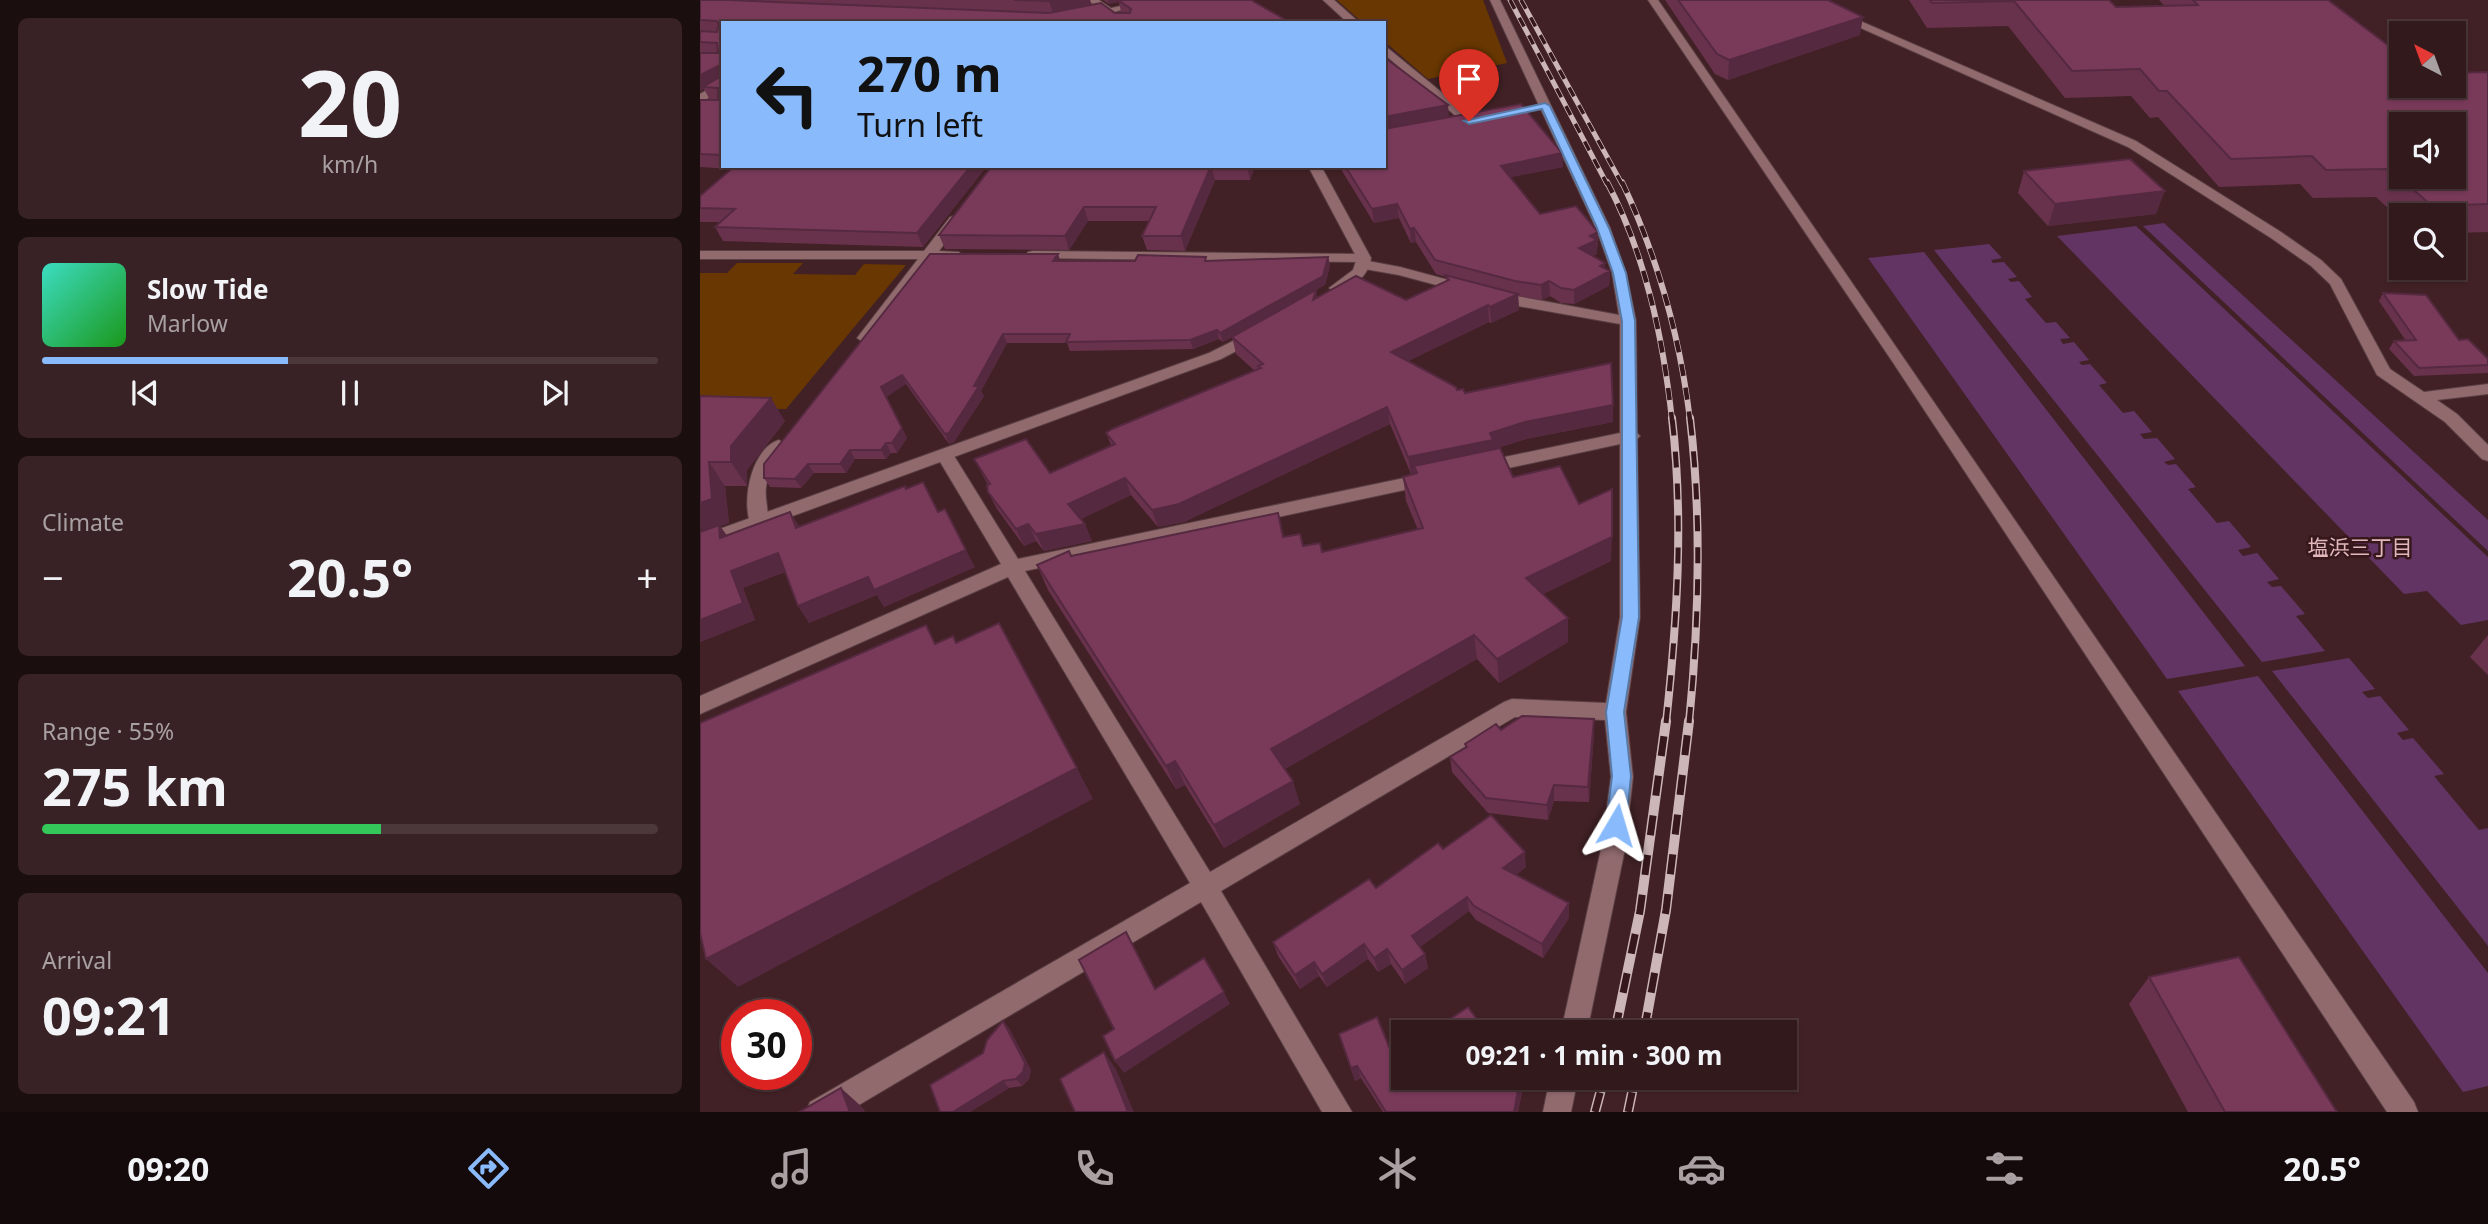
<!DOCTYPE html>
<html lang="en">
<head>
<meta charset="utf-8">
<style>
  body { margin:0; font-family:"Noto Sans","Noto Sans JP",sans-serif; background:#392225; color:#f1f3f6; height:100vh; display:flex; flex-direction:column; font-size:26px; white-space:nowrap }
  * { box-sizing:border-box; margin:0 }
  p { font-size:23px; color:#a8a0a3 }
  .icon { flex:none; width:38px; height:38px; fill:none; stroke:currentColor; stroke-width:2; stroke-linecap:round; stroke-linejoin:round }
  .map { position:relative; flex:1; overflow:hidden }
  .sheet { display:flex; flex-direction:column; gap:18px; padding:18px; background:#1b0e0f; width:700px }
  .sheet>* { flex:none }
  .top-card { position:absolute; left:21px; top:21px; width:665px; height:147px; border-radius:0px; box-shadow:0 2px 5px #0004,0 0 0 2px #4c383b; background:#89bafc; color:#111; overflow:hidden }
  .needle { width:46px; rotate:319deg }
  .controls { position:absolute; left:1689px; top:21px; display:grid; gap:14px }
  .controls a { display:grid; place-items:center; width:77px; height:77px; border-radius:0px; background:#31191c; box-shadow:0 2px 5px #0004,0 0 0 2px #4c383b; font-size:35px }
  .speed { position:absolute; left:21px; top:999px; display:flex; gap:14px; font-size:35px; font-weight:700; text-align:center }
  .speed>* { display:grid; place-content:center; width:91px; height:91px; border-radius:50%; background:#31191c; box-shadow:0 2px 5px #0004,0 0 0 2px #4c383b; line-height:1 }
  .speed .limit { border:10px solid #d22; background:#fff; color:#111 }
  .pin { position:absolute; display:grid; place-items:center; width:60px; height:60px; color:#fff; margin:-72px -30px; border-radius:50% 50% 50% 0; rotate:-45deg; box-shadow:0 0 7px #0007 }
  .pin .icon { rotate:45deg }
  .me { position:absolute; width:77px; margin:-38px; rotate:7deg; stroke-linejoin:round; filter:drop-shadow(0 0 5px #0008) }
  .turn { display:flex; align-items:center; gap:24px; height:147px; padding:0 21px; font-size:32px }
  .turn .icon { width:91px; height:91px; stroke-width:2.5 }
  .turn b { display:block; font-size:49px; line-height:60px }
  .big { font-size:52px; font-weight:700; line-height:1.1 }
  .sheet .card { flex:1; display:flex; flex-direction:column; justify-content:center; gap:10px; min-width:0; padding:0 24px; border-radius:10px; background:#392225 }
  .sheet .dial { align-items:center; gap:0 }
  .dial b { font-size:91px; line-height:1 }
  .song { display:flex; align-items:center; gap:21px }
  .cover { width:84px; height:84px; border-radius:10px; background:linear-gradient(135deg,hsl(170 70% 55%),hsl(120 70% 35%)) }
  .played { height:7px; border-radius:4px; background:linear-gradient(90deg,#89bafc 40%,#4c383b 40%) }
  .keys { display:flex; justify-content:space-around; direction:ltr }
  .heat { display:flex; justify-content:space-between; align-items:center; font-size:38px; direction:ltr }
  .charge { height:10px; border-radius:5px; background:linear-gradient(90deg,#34c759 55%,#4c383b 0) }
  .trip { position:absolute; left:691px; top:1020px; width:406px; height:70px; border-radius:0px; background:#31191c; box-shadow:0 2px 5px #0004,0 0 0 2px #4c383b; font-weight:700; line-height:70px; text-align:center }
  .menu { display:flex; height:112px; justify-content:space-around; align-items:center; background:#140a0b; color:#a8a0a3 }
  .menu .icon { width:49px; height:49px }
  .menu .active { color:#89bafc }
  .menu b { font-size:32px; color:#f1f3f6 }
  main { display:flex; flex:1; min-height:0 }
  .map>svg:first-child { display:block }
</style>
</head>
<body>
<main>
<section class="sheet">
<div class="card dial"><b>20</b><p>km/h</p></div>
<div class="card">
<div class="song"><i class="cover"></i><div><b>Slow Tide</b><p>Marlow</p></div></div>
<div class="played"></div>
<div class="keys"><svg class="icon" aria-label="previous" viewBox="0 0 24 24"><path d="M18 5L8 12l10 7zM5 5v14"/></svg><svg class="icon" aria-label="pause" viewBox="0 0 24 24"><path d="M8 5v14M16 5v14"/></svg><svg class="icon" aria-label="next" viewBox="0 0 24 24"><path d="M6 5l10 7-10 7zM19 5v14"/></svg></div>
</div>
<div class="card"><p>Climate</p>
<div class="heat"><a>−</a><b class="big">20.5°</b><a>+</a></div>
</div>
<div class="card"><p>Range · 55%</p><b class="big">275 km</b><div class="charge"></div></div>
<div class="card"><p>Arrival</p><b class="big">09:21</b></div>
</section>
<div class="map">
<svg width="1788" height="1112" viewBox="0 0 1788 1112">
  <rect width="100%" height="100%" fill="#412125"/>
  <g fill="#693802">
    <polygon points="637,0 783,0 807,63 728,79 684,41 684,23 663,23"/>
    <polygon points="37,263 103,263 93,274 155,275 164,264 206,265 86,409 0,408 0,273 27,273"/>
  </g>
  <g fill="#623463">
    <polygon points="1464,223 1788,520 1788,551 1443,226"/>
    <polygon points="1436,226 1788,557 1788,620 1761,625 1727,591 1704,594 1357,236"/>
    <polygon points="1289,244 1302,258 1291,260 1293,263 1304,262 1317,277 1308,279 1311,282 1319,281 1332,297 1325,299 1346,323 1356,322 1370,338 1360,339 1363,344 1374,342 1389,360 1379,362 1382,365 1390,364 1407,383 1399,385 1423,413 1434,411 1452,432 1440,434 1444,439 1457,438 1475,459 1464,462 1468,465 1476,464 1496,487 1488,489 1517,523 1529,521 1551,547 1538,550 1543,556 1557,553 1579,579 1567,582 1572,587 1581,586 1605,614 1596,616 1625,651 1562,662 1234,250"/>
    <polygon points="1224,252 1545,666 1467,679 1168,258"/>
    <polygon points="1649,658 1675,689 1662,692 1668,698 1680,696 1709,730 1697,733 1703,740 1713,738 1744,774 1734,776 1779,830 1788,828 1788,946 1572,671"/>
    <polygon points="1558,676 1788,973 1788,1086 1763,1092 1478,691"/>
  </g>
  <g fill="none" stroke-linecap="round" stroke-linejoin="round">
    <defs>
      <g id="minor">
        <polygon points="448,0 470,0 389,17 384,14"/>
        <polygon points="623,0 634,0 660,23 648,23"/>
        <polygon points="790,0 800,0 910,228 926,273 936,321 937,433 940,436 937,439 940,617 926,712 933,777 925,849 887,1032 861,1032 901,849 911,777 905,720 815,717 521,891 652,1112 622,1112 501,902 147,1112 106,1112 110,1102 490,883 308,577 0,714 0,696 301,564 236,455 239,451 251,451 318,559 728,473 734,475 737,479 728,485 325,571 510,872 804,702 812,699 906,703 920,617 920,444 781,474 772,468 781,462 920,433 920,324 795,302 787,297 795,292 919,315 912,273 896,228"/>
        <polygon points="948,0 958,0 1714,1102 1718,1112 1687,1112 1192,361"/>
        <polygon points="1098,0 1112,0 1436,141 1581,232 1621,260 1641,279 1690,369 1724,392 1788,384 1788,394 1737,400 1757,414 1788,445 1788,461 1782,459 1745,422 1677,375 1630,284 1611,266 1571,238 1428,147"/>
        <polygon points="684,45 773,118 773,124 765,124 684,54"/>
        <polygon points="23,80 23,89 0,103 0,94"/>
        <polygon points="255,216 262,220 239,251 259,252 261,255 259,258 232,259 171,341 165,343 157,338 218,259 0,259 0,251 224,251 250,217"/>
        <polygon points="333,251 664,254 671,258 668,261 700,267 771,286 773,289 766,293 699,275 659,268 659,262 328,258 326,255 328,252"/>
        <path d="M79 440 88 446C79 459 68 471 66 487 64 499 71 516 66 527H52C40 504 51 448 79 440Z"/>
        <polygon points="850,1078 878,1078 871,1112 843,1112"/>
      </g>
      <g id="tertiary">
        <polygon points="387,0 399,0 433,23 420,23"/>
        <path d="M608 166H621L671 258C669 276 653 288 636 292L629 288 653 270 657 258Z"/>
        <polygon points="555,330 561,332 563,335 561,338 521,359 0,550 0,536 509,353"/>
      </g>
    </defs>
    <use href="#minor" stroke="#5a3f43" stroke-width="2"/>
    <use href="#tertiary" stroke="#5a3f43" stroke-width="2"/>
    <use href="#minor" fill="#916a6e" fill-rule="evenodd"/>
    <use href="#tertiary" fill="#916a6e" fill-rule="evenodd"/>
    <defs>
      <g id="rail-far3">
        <polyline points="810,0 907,184"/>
        <polyline points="821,0 922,184"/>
      </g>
      <g id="rail-far2">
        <path d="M907 182C946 256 963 338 972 420"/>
        <path d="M922 182C958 258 980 337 990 420"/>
      </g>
      <g id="rail-far1">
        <path d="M966 723C977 622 984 519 972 418"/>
        <path d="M989 723C999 622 1002 519 990 418"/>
      </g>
      <g id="rail">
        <polyline points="915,1032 940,911 966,721"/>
        <polyline points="944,1032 966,910 989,721"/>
        <polyline points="895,1112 904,1078"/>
        <polyline points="928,1112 935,1078"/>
      </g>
    </defs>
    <use href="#rail-far3" stroke="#ccb6b7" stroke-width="5"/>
    <use href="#rail-far2" stroke="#ccb6b7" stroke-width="6"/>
    <use href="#rail-far1" stroke="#ccb6b7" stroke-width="8"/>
    <use href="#rail" stroke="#ccb6b7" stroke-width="10"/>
    <use href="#rail-far3" stroke="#36171b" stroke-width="3.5" stroke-dasharray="10" stroke-linecap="butt"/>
    <use href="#rail-far2" stroke="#36171b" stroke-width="4.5" stroke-dasharray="12" stroke-linecap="butt"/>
    <use href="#rail-far1" stroke="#36171b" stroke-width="5" stroke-dasharray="16" stroke-linecap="butt"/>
    <use href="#rail" stroke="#36171b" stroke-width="7" stroke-dasharray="20" stroke-linecap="butt"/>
  </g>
  <g fill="#68324d">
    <polygon points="0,0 390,0 391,5 415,13 423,13 421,12 419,2 409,4 403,0 551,0 591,23 23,23 23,166 287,166 223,247 23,241 15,227 20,222 0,222 0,196 32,169 0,167 0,100 10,100 4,89 0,91"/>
    <polygon points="965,0 1128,0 1160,35 1028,80 1015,74"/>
    <polygon points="1209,0 1409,0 1416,7 1465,6 1459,0 1628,0 1701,86 1788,72 1788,232 1754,233 1754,215 1701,215 1701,220 1676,197 1613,198 1600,184 1519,187 1458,117 1450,118 1431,96 1365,98 1308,26 1227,28"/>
    <polygon points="749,117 863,167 811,177 840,214 898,247 897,247 897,254 892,256 905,263 904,269 910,271 909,286 874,304 861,303 850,296 842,300 818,296 819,310 791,323 789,322 708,361 757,390 765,393 913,405 913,422 826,439 794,449 813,477 879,504 911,561 843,594 868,618 868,642 799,683 777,659 585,769 600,804 524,848 485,785 476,789 348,590 337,565 372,556 578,513 584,537 603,546 622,552 718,530 706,501 703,477 715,473 711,474 690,424 484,522 458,527 431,495 381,519 392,541 344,551 336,541 324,546 297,509 288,492 288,485 274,459 350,473 411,445 406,433 555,371 536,354 532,337 523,342 519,339 493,349 370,351 367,343 307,343 281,391 284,396 254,442 249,444 206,384 186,397 207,438 197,453 191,453 186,459 155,459 146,473 114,473 101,488 70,487 64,478 360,261 507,261 628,257 630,266 625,285 616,290 617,298 706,300 746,281 746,277 736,274 716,242 711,243 699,218 674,223 639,166 684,166"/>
    <polygon points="292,166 555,166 550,180 515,180 485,251 447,250 442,236 450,221 388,221 369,250 245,249 239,235"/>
    <polygon points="1324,171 1456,214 1348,226 1318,193"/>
    <polygon points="1683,293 1788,359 1788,373 1714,376 1689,349 1694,341 1706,341 1679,301"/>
    <polygon points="0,396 85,421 47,470 47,486 25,486 29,523 20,526 26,535 99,526 206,489 238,512 275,567 184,607 177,595 109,623 85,572 43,588 55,620 0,642 0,532 2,531"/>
    <polygon points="1788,635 1788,675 1770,657"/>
    <polygon points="801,730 894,734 889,802 854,801 848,820 788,813 752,772 750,757 765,748 765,744"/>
    <polygon points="743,849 826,867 816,875 869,903 869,918 843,958 776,920 769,911 720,947 725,954 728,968 705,984 691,964 678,972 668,959 627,987 619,976 600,989 578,956 573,942 676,888"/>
    <polygon points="1449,977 1637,1112 1488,1112 1429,1004"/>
    <polygon points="309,1028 331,1070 329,1079 322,1086 309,1088 270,1112 240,1112 283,1053"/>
    <polygon points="639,1034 694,1059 820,1080 822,1092 818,1112 683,1112 661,1078 655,1081"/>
  </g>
  <g fill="#55293f">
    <polygon points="357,0 390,0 392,7 353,13 349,1"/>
    <polygon points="408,0 418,0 419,2 409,4"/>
    <polygon points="1163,17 1160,35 1028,80 1029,60"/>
    <polygon points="18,66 23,79 3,87 4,89 0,91 0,75"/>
    <polygon points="748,105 749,118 684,130 684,117"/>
    <polygon points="862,153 863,167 802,179 801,166"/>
    <polygon points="271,166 287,166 223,247 217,233"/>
    <polygon points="511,166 515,180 485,251 481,236"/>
    <polygon points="547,166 555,166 550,180"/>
    <polygon points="1465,191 1456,214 1348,226 1355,204"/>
    <polygon points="697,204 699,218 674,223 672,209"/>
    <polygon points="384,207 388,221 369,250 365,236"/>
    <polygon points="714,228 716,242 711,243 710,229"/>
    <polygon points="898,232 898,247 897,247 897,254 879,263 879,248 890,236"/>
    <polygon points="358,254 361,263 353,261"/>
    <polygon points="628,257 630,266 625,285 616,290 619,306 613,300 616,290 523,342 520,333"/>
    <polygon points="905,263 904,274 910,271 909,286 874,304 874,290 900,266"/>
    <polygon points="849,281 850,296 842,300 841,285"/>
    <polygon points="818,294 819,310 791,323 790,307"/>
    <polygon points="788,305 789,322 694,368 691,352"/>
    <polygon points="517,330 519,339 493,349 490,340"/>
    <polygon points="303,334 307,343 281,391 284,396 254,442 249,444 245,434 274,386"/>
    <polygon points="202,375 206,384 186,397 181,387"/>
    <polygon points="71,398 85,421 47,470 47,486 31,462 31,446"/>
    <polygon points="913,405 913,422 826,439 794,449 714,466 715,473 711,474 708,457 825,422"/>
    <polygon points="687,407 690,424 484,522 458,527 452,510"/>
    <polygon points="202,428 207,438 197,453 192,443"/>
    <polygon points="186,443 191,453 186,459 181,450"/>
    <polygon points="150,450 155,459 146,473 140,464"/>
    <polygon points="9,462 25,486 29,523 20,526 31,541 3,532 0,528 0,503"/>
    <polygon points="108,464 114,473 101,488 95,479"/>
    <polygon points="425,478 431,495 376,521 368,504"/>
    <polygon points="90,512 101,529 96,528"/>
    <polygon points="328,524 336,541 324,546 316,529"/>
    <polygon points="385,524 392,541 344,551 336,534"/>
    <polygon points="912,537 911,561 827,602 826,578"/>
    <polygon points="266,550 275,567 184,607 177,595 109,623 98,606 168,577"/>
    <polygon points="78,553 89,570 43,588 55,620 0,642 0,620 31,571"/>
    <polygon points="868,618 868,642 799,683 797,659"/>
    <polygon points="774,635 777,659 578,773 571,749"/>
    <polygon points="894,719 894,734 889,802 888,787"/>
    <polygon points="475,761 485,785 476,789 466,766"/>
    <polygon points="377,768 393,799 38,987 6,959"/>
    <polygon points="593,781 600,804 524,848 514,825"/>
    <polygon points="854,785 854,801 848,820 847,805"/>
    <polygon points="825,852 826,867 805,883 803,868"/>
    <polygon points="767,897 769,911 715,950 712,936"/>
    <polygon points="869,903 869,918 843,958 842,944"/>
    <polygon points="664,944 668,959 627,987 622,974"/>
    <polygon points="687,949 691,964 678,972 674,958"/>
    <polygon points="725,954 728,968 705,984 702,970"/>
    <polygon points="614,962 619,976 600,989 595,975"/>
    <polygon points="524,992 530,1004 424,1073 415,1061"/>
    <polygon points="303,1021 309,1028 331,1070 329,1079 322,1086 316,1079"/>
    <polygon points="404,1052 416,1069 434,1112 428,1112"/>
    <polygon points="657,1066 661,1078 655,1081 651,1068"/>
    <polygon points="820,1080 822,1092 818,1112 814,1112"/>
    <polygon points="303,1081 309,1088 270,1112 253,1112"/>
    <polygon points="141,1088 163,1108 165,1112 150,1112"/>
  </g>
  <g fill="#793a5a" stroke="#55293f" stroke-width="2" fill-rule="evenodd">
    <polygon points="0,0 28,0 349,13 401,3 415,13 430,13 431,9 418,0 551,0 591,23 23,23 23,155 0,154 0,100 18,100 18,88 3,87 18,78 18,66 0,75 0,53 18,53 17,43 0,42 0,31 17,32 19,24 17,21 0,20"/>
    <polygon points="314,0 357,0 349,1"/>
    <polygon points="978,0 1128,0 1163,17 1029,60 1017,54"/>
    <path d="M1230 0H1409L1416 7 1498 5 1493 0H1628L1701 55V86H1754V73L1788 72V204L1732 206 1690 169 1626 170 1612 156 1531 159 1467 91H1459L1440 69 1372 71 1314 1 1232 3ZM1701 124H1754V177H1701Z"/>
    <polygon points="684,57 748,105 684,117"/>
    <polygon points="821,104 862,153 801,166 840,214 876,206 898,232 890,236 897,240 879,248 905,263 900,266 910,271 874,290 861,288 849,281 841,285 815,281 735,260 714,228 710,229 697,204 672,209 645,166 684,166 684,129"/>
    <polygon points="1430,159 1465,191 1355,204 1324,171"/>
    <polygon points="35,166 271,166 217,233 15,227 35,209 0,208 0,196"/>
    <polygon points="292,166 511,166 481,236 442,236 456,207 384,207 365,236 239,235"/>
    <polygon points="230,254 358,254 353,261 435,261 438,255 506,257 505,261 628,257 623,276 520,333 517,330 490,340 366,342 370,334 303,334 274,386 279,386 249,433 245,434 202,375 181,387 202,428 192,443 186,443 181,450 150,450 140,464 108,464 95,479 64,478 64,464"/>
    <polygon points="745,275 818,294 790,307 788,305 691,352 756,387 757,390 763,389 765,393 911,363 913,405 825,422 790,433 793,440 708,457 687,407 479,504 452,510 425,478 368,504 385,524 336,534 328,524 316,529 288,492 287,485 290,484 274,459 326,439 350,473 415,444 406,433 412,429 561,368 558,366 563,364 532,337 616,290 613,300 656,276 706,300 749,280"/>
    <polygon points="1683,293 1726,295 1759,340 1768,339 1788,359 1788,365 1719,368 1694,341 1716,340"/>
    <polygon points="0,396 71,398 31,446 31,462 9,462 12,499 0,503"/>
    <polygon points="800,448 813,477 860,466 879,504 912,489 912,537 826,578 868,618 797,659 774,635 571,749 593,781 514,825 475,761 466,766 337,565 369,551 371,556 578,513 583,537 600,534 603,546 620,543 622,552 723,528 703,477 717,473 714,466"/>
    <polygon points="223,482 238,512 245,509 266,550 174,590 168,577 98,606 78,553 31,571 43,603 0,620 0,532 19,525 20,538 90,512 96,528 205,486 206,489"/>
    <polygon points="299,623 377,768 6,959 0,933 0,723 226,625 235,644 253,636 256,643"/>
    <polygon points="822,716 894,719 888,787 854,785 847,805 786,798 750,757 767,747 765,744 796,724 801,730"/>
    <polygon points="791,815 825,852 803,868 869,903 842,944 774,906 767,897 712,936 725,954 702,970 687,949 674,958 664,944 622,974 614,962 595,975 573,942 669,879 676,888 738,843 743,849"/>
    <polygon points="426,932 455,989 504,958 524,992 415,1061 403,1036 414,1029 379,960"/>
    <polygon points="1539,957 1637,1112 1525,1112 1449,977"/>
    <polygon points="768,1007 786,1032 731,1032"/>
    <polygon points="677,1017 694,1059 704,1052 704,1078 819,1078 820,1080 814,1112 686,1112 657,1066 651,1068 639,1034"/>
    <polygon points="303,1021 325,1063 323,1072 316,1079 303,1081 253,1112 240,1112 230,1085 283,1053 287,1040"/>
    <polygon points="404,1052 428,1112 375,1112 360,1079"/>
    <polygon points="141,1088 150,1112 99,1112"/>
  </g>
  <polygon fill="#89bafc" stroke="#5979a4" stroke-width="2" points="845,103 850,106 909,228 926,273 935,321 939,617 924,712 931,776 926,825 923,831 916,834 909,831 906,825 912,776 906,712 922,617 922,321 913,273 897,228 842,109 769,124 764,121"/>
  <g text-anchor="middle" stroke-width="5" stroke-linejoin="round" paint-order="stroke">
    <g font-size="21" fill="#e2b7bb" stroke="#36171b">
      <text x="1660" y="555">塩浜三丁目</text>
    </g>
  </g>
</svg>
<div class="controls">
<a><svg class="needle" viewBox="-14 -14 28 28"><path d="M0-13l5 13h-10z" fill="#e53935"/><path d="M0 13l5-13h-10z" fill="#a8a0a3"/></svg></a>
<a><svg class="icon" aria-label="sound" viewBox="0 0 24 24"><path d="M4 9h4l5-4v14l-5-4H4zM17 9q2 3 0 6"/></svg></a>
<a><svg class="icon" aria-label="search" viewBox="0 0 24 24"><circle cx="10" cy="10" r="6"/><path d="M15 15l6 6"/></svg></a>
</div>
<div class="speed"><div class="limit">30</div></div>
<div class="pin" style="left:769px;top:121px;background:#d93025"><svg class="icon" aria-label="arrive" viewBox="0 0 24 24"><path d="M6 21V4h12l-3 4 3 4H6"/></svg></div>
<svg class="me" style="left:916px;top:825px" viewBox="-20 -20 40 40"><path d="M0-17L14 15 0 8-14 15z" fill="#89bafc" stroke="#fff" stroke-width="4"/></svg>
<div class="trip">09:21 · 1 min · 300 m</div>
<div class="top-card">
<div class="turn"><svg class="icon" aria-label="left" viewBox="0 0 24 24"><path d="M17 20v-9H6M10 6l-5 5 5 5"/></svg><div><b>270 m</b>Turn left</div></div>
</div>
</div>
</main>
<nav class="menu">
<b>09:20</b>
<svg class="icon active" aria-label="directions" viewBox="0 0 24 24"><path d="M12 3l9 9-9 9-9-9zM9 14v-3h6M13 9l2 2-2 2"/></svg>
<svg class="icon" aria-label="music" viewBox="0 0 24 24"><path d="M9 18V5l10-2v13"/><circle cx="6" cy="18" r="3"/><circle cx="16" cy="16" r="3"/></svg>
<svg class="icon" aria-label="phone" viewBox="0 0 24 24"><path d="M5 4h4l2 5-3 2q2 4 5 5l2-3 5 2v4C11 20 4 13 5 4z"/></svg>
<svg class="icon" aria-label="climate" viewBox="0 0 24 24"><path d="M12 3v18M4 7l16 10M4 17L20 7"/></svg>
<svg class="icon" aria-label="car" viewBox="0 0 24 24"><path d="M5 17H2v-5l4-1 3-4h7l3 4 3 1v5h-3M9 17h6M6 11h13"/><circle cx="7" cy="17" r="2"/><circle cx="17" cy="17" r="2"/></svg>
<svg class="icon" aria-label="filters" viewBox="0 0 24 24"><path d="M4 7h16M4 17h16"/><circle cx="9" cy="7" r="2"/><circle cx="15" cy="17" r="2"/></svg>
<b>20.5°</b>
</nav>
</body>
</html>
